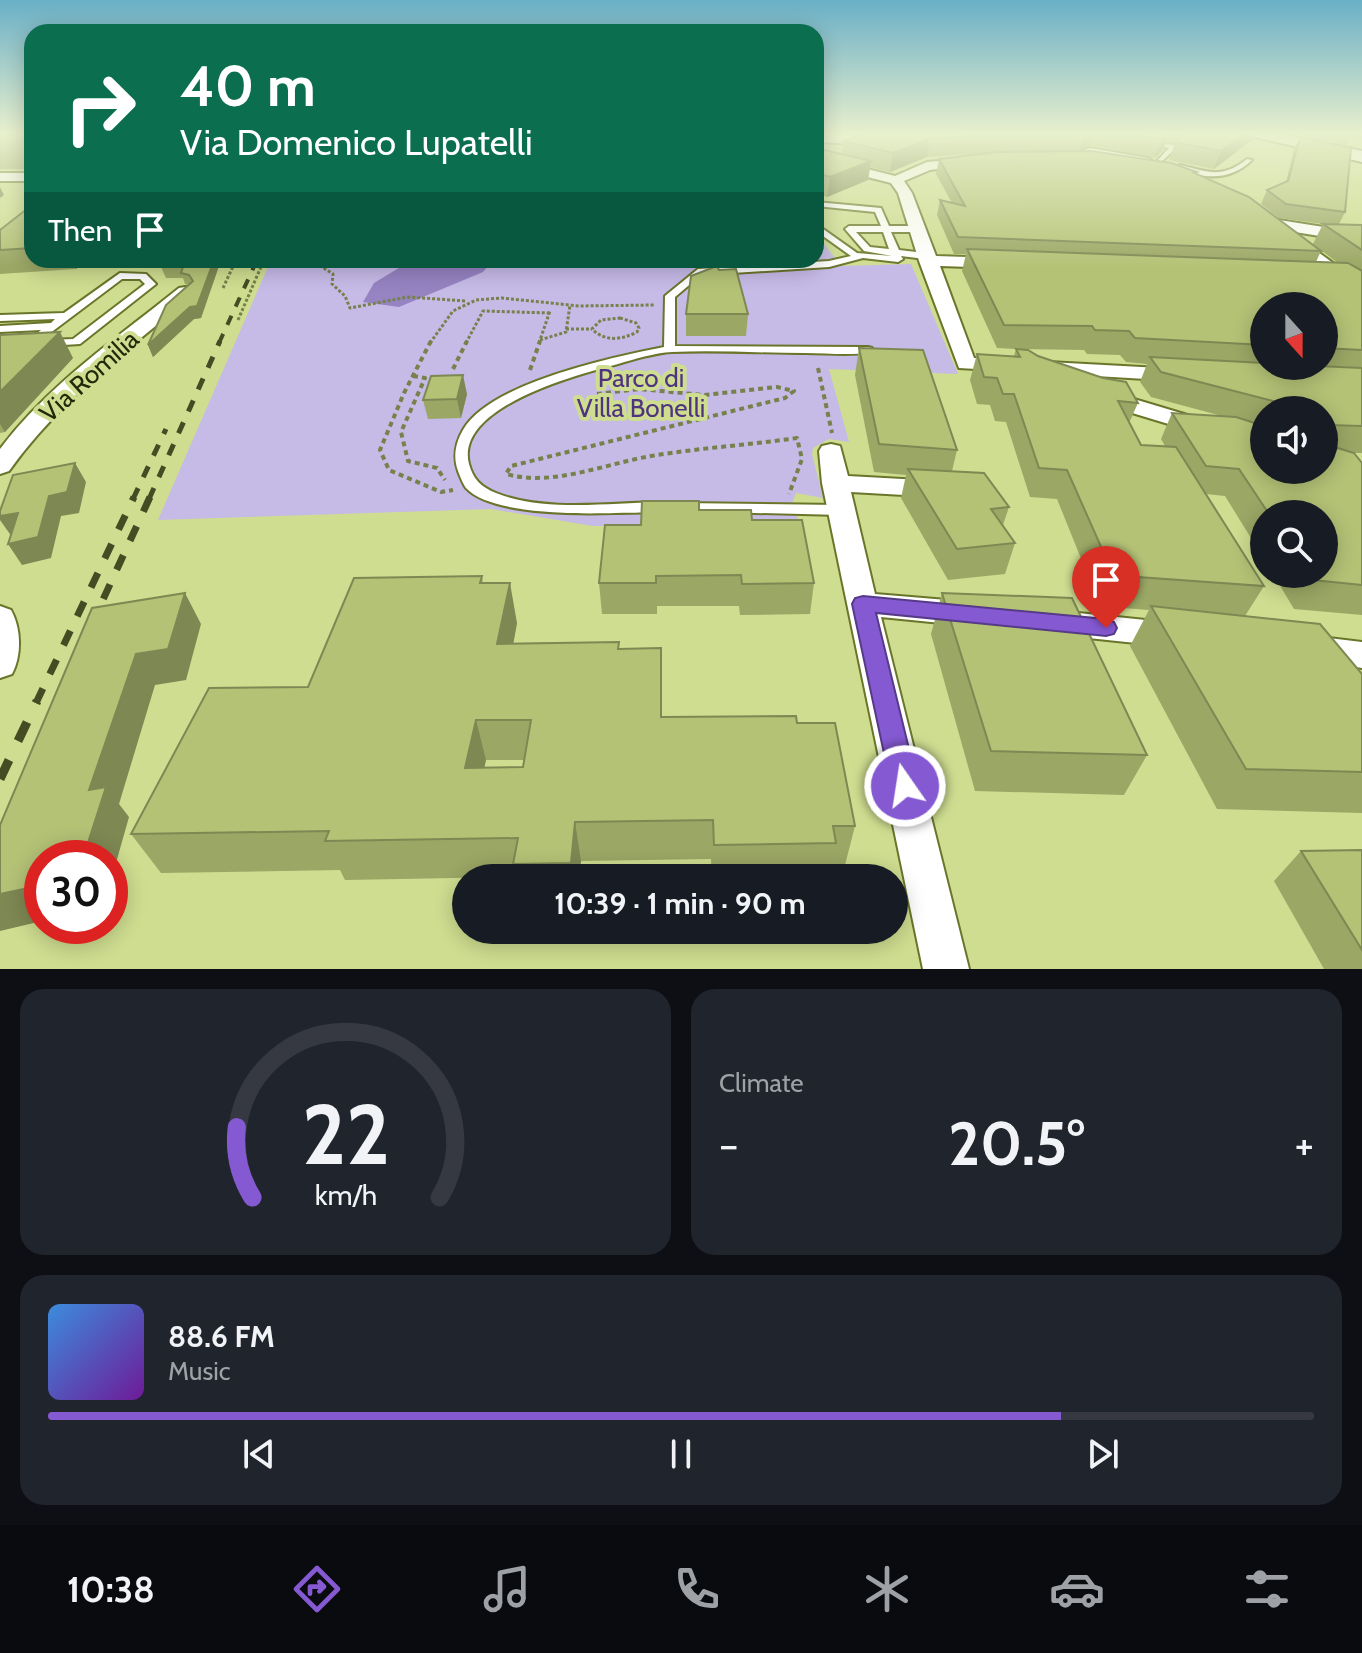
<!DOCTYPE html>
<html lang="en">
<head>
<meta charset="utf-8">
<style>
  body { margin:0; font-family:Cabin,sans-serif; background:#20242c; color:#f1f3f6; height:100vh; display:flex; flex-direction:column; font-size:30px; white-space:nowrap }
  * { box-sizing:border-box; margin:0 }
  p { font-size:26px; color:#9ea1a6 }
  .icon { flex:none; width:44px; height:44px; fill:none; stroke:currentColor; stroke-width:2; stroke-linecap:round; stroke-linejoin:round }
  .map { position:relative; height:969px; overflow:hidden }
  .sheet { display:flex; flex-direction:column; gap:20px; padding:20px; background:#0d0f14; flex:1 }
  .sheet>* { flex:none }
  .banner { position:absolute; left:24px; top:24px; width:800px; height:244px; border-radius:24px; box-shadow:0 4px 20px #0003; background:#0b6e4f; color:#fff; overflow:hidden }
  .needle { width:52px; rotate:159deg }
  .tools { position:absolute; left:1250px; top:292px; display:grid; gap:16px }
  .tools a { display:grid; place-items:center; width:88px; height:88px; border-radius:50%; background:#171b24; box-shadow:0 4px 20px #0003; font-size:40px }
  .speed { position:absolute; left:24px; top:840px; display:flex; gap:16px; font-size:40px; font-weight:700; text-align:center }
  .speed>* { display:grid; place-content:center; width:104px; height:104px; border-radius:50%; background:#171b24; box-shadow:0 4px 20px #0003; line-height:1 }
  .speed .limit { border:12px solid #d22; background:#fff; color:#111 }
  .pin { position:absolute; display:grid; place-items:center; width:68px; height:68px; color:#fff; margin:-82px -34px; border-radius:50% 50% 50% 0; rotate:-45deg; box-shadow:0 0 8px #0007 }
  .pin .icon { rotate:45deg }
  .me { position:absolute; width:88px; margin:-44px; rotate:347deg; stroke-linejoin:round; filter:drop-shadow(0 0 6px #0008) }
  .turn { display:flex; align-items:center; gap:28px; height:168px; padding:0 24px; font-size:36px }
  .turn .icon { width:104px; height:104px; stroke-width:2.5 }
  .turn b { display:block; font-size:56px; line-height:68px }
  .then { display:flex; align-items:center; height:76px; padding:0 24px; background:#0003; gap:16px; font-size:30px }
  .big { font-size:60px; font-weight:700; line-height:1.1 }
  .sheet .card { flex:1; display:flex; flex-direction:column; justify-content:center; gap:12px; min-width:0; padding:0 28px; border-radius:24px; background:#20242c }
  .sheet .dial { align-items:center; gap:0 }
  .dial svg { height:208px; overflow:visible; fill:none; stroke:#363941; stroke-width:7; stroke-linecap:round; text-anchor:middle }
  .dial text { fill:#f1f3f6; stroke:none }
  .song { display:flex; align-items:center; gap:24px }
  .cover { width:96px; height:96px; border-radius:12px; background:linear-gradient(135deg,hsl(210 70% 55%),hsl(280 70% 35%)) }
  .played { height:8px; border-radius:4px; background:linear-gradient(90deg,#8559d2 80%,#363941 80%) }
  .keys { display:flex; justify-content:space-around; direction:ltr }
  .heat { display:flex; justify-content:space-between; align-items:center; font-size:44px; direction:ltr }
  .sheet .tiles { flex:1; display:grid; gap:20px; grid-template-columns:1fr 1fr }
  .card:last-child { grid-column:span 2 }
  .trip { position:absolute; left:452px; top:864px; width:456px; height:80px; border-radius:40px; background:#171b24; box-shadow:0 4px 20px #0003; font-weight:700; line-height:80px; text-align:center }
  .tabs { display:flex; height:128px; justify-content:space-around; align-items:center; background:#090b0e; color:#9ea1a6 }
  .tabs .icon { width:56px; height:56px }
  .tabs .active { color:#8559d2 }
  .tabs b { font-size:36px; color:#f1f3f6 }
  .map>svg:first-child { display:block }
</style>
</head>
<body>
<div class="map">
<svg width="1362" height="969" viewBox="0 0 1362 969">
  <rect width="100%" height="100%" fill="#cedd90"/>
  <polygon fill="#c6bae7" points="816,233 841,266 911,264 958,374 829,369 849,442 829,439 813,448 812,454 823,498 796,493 792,503 800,526 593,526 491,509 158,520 271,260 816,260"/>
  <polygon fill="#9683c2" points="412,260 493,260 483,272 399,307 363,302 374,283"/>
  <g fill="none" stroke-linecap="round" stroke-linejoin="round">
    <defs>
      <g id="service">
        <polygon points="1265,133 1276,133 1317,143 1314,145"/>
        <polygon points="1146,142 1174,145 1177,147 1159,164 1156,162 1169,148 1146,144"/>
        <polygon points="1335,145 1362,151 1362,155 1333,148"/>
        <polygon points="1090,148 1148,158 1151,160 1148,162 1090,152 1089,159 1085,159 1082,151"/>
        <path d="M1247 159 1252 160C1230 181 1203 180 1176 167L1180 165C1208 172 1222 179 1247 159Z"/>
        <path d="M816 202 881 208 889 226H917L921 229 917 232H891L899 250 925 253 930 256 925 259 901 256 903 259 898 262 863 258 829 267 701 275 675 297V346L868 347 872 348V352C851 356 827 353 805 353 761 353 716 350 672 352 654 353 635 359 618 364 579 374 454 407 469 464 473 479 481 487 496 493 543 512 609 503 659 502L666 507 664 510C649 514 631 512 615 513 580 514 491 515 466 488 463 484 460 476 458 471 453 457 455 444 463 430 490 383 613 357 664 347L665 296 698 269 829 261 851 256 816 231V224L857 253 892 256 864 251 845 229 849 226H881L875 212 816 206ZM856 232H883L889 249 870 247Z"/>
        <polygon points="120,273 146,274 156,284 80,344 48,346 43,343 48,340 73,339 145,284 140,279 122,279 33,346 25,346 24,344 41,330 0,332 0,326 51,323 55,319 0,321 0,315 64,313"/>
        <polygon points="680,503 841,505 848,510 841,515 675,511 673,508"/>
      </g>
      <polygon id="pedestrian" points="816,224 821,225 821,231 816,232"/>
      <g id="minor">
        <polygon points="1238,133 1260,133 1362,154 1362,162"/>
        <polygon points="816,134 883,137 889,141 883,145 816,142"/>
        <polygon points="816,156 895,176 927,162 975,158 975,164 930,170 904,181 912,193 936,256 999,258 1008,263 999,268 940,266 974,358 1179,369 1190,375 1179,381 959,368 919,261 898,193 891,183 816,164"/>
        <rect x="0" y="173" width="32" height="8"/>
        <polygon points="1279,220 1362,233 1362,243 1289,231 1362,284 1362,298 1356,297 1283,239 1281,236 1289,231 1271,225"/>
        <path d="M185 287 191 288 194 292 191 296C127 351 58 402 9 471L0 474V449C48 385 117 338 179 288Z"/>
        <polygon points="1104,390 1264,438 1264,453 1096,402 1093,397"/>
        <polygon points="831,444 840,446 848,476 939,481 948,483 952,489 948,495 939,497 851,492 875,594 971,602 982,606 987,614 982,622 971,626 881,617 969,969 923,969 822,483 819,451 822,446"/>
        <path d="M0 606 11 610C21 628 22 655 12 674L0 678Z"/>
        <polygon points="1050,610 1174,623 1185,626 1190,635 1185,644 1174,647 1050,634 1039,630 1034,622 1039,614"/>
        <polygon points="1312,636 1362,642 1362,668 1300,658 1296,649 1300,640"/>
      </g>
    </defs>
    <use href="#service" stroke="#6a752a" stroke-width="4"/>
    <use href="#pedestrian" stroke="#6a752a" stroke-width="4"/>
    <use href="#minor" stroke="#6a752a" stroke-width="4"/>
    <g stroke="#77814b" stroke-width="3" stroke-dasharray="3 2" stroke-linecap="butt">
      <polyline points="311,260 333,274 332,284 345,296 350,308 408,297 466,301"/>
      <polyline points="223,288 236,260"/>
      <path d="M620 318 636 323 639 328 637 332C621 340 605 342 592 329L601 320Z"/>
      <polyline points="238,320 264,260"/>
      <polyline points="566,329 592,329"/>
      <polyline points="540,340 566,332 570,305"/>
      <polyline points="430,343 453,311 476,300 502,298 579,306 654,305"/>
      <polyline points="466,343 483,311 550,313"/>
      <polyline points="539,343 550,311"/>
    </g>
    <g stroke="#77814b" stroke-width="4" stroke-dasharray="5 4" stroke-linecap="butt">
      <polyline points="431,341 404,393 380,450 389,470 441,492 453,490"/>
      <polyline points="818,368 832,433"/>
      <polyline points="453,369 467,341"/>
      <polyline points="530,370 540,341"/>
      <polyline points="413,376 425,378 401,432 408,461 437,468 445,480"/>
      <path d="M597 394 639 389 704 395 777 387 794 391 785 398 511 466 506 474C553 487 604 464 651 456 699 448 748 445 797 438L802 459 789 494"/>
    </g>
    <use href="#service" fill="#fff" fill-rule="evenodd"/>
    <use href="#pedestrian" fill="#fff" fill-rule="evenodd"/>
    <use href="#minor" fill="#fff" fill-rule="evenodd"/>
    <polyline stroke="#454c24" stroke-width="4" stroke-dasharray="10 10" stroke-linecap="butt" points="219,343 257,260"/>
    <g stroke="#454c24" stroke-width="5" stroke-dasharray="12 12" stroke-linecap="butt">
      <polyline points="133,499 166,429"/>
      <polyline points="149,499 220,341"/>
    </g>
    <g stroke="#454c24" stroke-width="7" stroke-dasharray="16 16" stroke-linecap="butt">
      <polyline points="90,628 150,497"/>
      <polyline points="36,703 134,497"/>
    </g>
    <polyline stroke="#454c24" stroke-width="9" stroke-dasharray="21 21" stroke-linecap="butt" points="0,779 37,701"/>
  </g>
  <g fill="#9ba765" fill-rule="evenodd">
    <rect x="0" y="133" width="32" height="36"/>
    <path d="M860 133H1255L1253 139 1214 169 1169 160 1175 143 1166 141 1163 150 1155 158 1091 145 1079 151 1197 172 1196 174 1321 251 1316 262 1338 263 1313 244 1323 224 1279 218 1261 204 1267 190 1286 182 1294 149 1300 137 1345 212 1339 224 1362 225V453H1353L1362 463V615L1294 609 1273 574H1324V514H1264V559L1225 496 1206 494 1264 586 1245 616 1362 674V813L1217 809 1130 646 1149 610 1097 606V598L1057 499 1030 497 1006 422 995 421 990 405 977 404 970 380 977 354 1014 356 1016 349 997 348 962 271 966 254H954L937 215 940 200 952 203 936 174 939 159 988 153 927 157 890 172 870 167 868 180 827 197 816 193V150L842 154 843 141 867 133ZM1264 306H1324V366H1264ZM1017 349 1084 350 1087 354 1120 355 1126 362 1147 364 1140 382 1151 397 1222 416 1172 413 1161 439 1165 446 1141 445 1129 423 1138 403 1038 356ZM1264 410H1324L1264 470Z"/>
    <polygon points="1299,133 1362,133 1362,139 1350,137 1347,145 1298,135"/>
    <polygon points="32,205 32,260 86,260 76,269 0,274 0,230"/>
    <polygon points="167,260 221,260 201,318 194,319 153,357 148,345 188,285 185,284 183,278 166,278 161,267"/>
    <polygon points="719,270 748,314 746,336 686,336 686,314"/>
    <polygon points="0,335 73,358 5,432 0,433"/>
    <polygon points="859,348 957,450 952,471 1009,507 1003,525 1015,543 1005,574 948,580 901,498 906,475 874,472 855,375"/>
    <polygon points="467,394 461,418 428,419 423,400"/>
    <polygon points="699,510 752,520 814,583 810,614 740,615 739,606 657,606 657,614 602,614 599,583 641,525"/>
    <path d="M482 576 483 583 517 623 513 643 619 642V649L661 648 662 717 797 723 855 826 845 865H831L828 878H712L711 859 581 861 579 878 517 877 345 880 340 870 161 873 131 834 308 687ZM486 760H524L523 767H484Z"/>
    <polygon points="942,593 1147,755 1124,795 975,791 931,634"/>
    <polygon points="1362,850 1362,969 1324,969 1274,881 1301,851"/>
  </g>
  <g fill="#7e8853">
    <polygon points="1084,133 1094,133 1091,145 1079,151"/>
    <polygon points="1169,133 1163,150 1155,158 1161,140"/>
    <polygon points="1245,133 1255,133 1253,139 1214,169 1221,151"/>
    <polygon points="930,139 927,157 890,172 893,153"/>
    <polygon points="871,161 868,180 827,197 830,177"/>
    <polygon points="0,187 4,195 0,198"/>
    <polygon points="72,260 86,260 76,269"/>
    <polygon points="214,260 221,260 201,318 194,319 153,357 148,345"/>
    <polygon points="60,332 73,358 5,432 0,424 0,392"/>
    <polygon points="463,375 467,394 461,418 457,399"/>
    <polygon points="75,463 86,482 79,513 61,516 51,558 22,565 8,544 49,496"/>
    <polygon points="18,513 12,537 0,520 0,516"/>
    <polygon points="510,583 517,623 506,684 497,644"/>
    <polygon points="185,593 201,624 186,680 155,685 119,804 129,817 110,884 110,858 83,858 89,790 136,654"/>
    <polygon points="661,648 662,689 662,758 661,717"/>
    <polygon points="476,720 486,760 476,807 465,768"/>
    <polygon points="575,822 581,861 579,878 574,878 571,863"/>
    <polygon points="42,885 42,921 0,931 0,894"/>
  </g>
  <g fill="#b4c276" stroke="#7e8853" stroke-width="2" fill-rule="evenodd">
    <polygon points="0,133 32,133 32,136 0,137"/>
    <polygon points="867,133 955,133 995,134 997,133 1086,133 1006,134 930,139 893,153 843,141"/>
    <polygon points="1123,133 1168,133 1161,140"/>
    <polygon points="1183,133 1245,133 1221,151 1175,142"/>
    <polygon points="1300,137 1351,148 1345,212 1286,204 1267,190 1288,181"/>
    <polygon points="820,149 871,161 830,177 816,173 816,150"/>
    <polygon points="1091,151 1171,163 1197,172 1194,173 1249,197 1321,251 958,237 940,200 965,206 939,159 997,152"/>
    <polygon points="32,205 32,248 0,250 0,230"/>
    <polygon points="1323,224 1362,225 1362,250"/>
    <polygon points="967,249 1348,263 1362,271 1362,350 1324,348 1324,306 1264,306 1264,345 1135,338 1129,331 1095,330 1092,326 1004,325"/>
    <polygon points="167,260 214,260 197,306 190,307 148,345 166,305 193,281 189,275 181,273 183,267 161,267"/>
    <polygon points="717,266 719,270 736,269 748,314 686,314 691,276"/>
    <polygon points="60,332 0,392 0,335"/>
    <polygon points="859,348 923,350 957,450 879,444"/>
    <polygon points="1016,349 1028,350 1038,356 1103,378 1126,382 1138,403 1118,401 1141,445 1176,447 1264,586 1110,575 1110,567 1067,470 1039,468 1014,394 1003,394 997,378 984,377 977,354 1020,357"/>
    <polygon points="1150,357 1264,363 1264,366 1317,366 1362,368 1362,426 1329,425 1337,434 1337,440 1329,441 1328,445 1354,453 1362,463 1362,585 1313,580 1309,574 1324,574 1324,514 1269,514 1239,469 1206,466 1172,413 1236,417 1264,426 1264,470 1324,470 1324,410 1303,410 1304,409 1161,372"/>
    <polygon points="463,375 457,399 423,400 431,376"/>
    <polygon points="75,463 67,492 49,496 38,537 8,544 18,513 0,516 0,511 13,475"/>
    <polygon points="908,469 984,473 1009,507 991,509 1015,543 957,549"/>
    <polygon points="642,501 699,501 699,510 751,510 752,520 802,520 814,583 742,584 741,575 656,576 656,583 599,583 605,525 641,525"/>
    <path d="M482 576 480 583H510L497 644 619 642 618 649 661 648V717L796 716 797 723H835L855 826H833L836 843 714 845 713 820 575 822 571 863 513 864 518 838 325 841 329 831 131 834 209 688 308 687 354 578ZM476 720H531L523 767 465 768Z"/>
    <polygon points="185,593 168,649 136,654 89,790 106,787 83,858 42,858 42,885 0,894 0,825 92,608"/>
    <polygon points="942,593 1072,598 1147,755 991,751"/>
    <polygon points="1151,606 1320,624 1362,674 1362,772 1246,769"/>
    <polygon points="1362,850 1362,950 1301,851"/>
  </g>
  <linearGradient id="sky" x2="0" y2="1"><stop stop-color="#69afc6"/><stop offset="0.5" stop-color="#e9f0cd"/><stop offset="1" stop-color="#e9f0cd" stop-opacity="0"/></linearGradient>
  <rect width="1362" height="268" fill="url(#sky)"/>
  <polygon fill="#8559d2" stroke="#563a88" stroke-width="2" points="863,596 1106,619 1114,622 1117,628 1114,634 1106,636 876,613 918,786 914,795 905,798 895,795 891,786 852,604 855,598"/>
  <g text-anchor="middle" stroke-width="8" stroke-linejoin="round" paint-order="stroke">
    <g font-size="26" fill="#232809" stroke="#cedd90">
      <text transform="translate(89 376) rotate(-42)" y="9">Via Romilia</text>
    </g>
    <g font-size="26" fill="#4e337f" stroke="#cedd90">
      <text x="641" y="387">Parco di<tspan x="641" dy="30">Villa Bonelli</tspan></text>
    </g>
  </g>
</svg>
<div class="tools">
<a><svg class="needle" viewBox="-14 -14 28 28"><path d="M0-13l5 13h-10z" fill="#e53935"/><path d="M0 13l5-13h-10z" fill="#9ea1a6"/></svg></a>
<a><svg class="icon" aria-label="sound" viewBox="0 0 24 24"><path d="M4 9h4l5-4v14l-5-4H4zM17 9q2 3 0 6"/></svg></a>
<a><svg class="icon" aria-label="search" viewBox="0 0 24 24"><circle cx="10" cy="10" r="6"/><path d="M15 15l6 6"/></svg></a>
</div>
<div class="speed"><div class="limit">30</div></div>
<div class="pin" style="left:1106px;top:628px;background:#d93025"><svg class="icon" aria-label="arrive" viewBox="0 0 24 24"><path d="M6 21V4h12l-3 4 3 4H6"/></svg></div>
<svg class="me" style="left:905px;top:786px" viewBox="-20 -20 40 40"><circle r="17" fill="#8559d2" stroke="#fff" stroke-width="3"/><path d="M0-11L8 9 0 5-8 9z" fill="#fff"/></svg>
<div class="trip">10:39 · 1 min · 90 m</div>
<div class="banner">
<div class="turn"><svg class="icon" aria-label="right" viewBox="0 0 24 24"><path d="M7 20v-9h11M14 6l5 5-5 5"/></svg><div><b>40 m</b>Via Domenico Lupatelli</div></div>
<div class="then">Then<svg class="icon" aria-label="arrive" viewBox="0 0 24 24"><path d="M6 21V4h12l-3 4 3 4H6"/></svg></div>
</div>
</div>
<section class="sheet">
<div class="tiles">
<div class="card dial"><svg viewBox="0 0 100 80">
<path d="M14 69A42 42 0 1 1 86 69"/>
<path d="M14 69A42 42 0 0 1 8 42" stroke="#8559d2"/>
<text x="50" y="56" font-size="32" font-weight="700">22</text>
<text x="50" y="72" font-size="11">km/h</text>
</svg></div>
<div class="card"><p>Climate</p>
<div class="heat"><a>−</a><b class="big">20.5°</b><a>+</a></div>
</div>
<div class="card">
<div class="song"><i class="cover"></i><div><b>88.6 FM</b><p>Music</p></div></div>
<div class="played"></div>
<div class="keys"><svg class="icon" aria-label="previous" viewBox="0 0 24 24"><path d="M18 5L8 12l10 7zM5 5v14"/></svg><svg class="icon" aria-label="pause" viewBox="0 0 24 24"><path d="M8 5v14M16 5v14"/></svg><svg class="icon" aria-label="next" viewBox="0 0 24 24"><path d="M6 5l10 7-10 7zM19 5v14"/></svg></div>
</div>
</div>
</section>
<nav class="tabs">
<b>10:38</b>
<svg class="icon active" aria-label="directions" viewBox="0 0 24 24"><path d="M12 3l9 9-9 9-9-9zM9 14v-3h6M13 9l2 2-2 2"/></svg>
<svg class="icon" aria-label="music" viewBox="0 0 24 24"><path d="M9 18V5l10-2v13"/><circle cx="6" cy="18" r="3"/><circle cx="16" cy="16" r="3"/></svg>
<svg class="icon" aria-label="phone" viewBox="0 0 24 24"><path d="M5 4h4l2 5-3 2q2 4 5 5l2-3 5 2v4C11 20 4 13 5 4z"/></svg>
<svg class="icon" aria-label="climate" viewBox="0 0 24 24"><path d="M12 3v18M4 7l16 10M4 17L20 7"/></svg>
<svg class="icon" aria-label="car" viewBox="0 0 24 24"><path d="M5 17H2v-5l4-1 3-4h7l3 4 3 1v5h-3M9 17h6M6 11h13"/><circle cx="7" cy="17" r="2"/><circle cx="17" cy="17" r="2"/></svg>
<svg class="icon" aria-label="filters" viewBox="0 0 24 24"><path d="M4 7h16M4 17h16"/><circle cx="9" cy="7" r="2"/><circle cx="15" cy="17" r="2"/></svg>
</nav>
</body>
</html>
